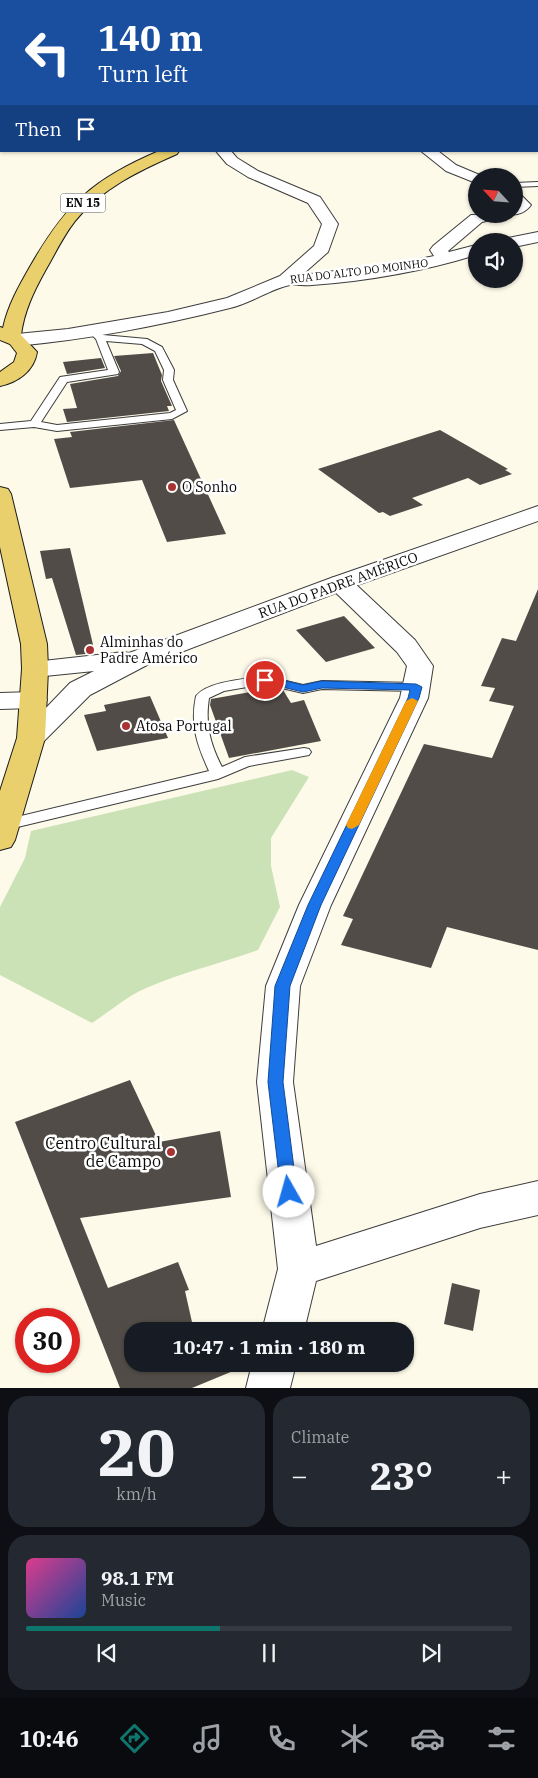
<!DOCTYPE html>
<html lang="en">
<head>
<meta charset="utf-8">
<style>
  body { margin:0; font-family:"IBM Plex Serif",serif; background:#242831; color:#f1f3f6; height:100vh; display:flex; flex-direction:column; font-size:19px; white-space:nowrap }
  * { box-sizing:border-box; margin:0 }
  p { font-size:16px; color:#9ea1a6 }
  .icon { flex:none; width:28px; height:28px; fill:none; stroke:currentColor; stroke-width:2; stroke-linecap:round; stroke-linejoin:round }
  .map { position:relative; height:1388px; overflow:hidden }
  .details { display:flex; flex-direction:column; gap:8px; padding:8px; background:#0d0f14; flex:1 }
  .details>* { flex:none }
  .hud { position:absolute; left:0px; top:0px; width:539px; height:152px; box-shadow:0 1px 4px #0004; background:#1a4fa0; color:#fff; overflow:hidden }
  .needle { width:32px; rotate:296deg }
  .tools { position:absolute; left:468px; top:168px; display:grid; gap:10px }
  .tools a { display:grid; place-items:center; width:55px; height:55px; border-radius:50%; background:#171b24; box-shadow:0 1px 4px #0004; font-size:25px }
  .speed { position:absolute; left:15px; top:1308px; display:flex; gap:10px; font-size:25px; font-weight:700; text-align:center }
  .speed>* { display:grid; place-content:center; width:65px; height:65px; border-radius:50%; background:#171b24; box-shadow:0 1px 4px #0004; line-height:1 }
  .speed .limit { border:8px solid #d22; background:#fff; color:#111 }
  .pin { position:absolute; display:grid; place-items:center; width:42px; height:42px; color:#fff; margin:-21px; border:2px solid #fff; border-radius:50%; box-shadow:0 1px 5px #0007 }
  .me { position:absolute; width:55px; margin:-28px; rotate:353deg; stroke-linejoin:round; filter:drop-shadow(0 0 4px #0008) }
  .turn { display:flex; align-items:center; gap:18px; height:105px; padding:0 15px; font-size:22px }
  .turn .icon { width:65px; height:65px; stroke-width:2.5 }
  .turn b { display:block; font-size:35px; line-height:42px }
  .then { display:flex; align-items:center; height:48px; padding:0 15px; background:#0003; gap:10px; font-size:19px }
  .big { font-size:38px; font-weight:700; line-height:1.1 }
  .details .tile { flex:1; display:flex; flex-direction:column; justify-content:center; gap:8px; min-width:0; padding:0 18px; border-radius:20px; background:#242831 }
  .details .dial { align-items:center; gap:0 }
  .dial b { font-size:65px; line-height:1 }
  .song { display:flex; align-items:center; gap:15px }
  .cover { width:60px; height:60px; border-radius:8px; background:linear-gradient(135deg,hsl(330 70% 55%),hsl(220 70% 35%)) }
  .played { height:5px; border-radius:2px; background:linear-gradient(90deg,#0f766e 40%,#363941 40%) }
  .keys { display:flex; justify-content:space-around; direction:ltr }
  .heat { display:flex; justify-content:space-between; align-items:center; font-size:28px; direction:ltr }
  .details .tiles { flex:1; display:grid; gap:8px; grid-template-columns:1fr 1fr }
  .tile:last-child { grid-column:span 2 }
  .trip { position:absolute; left:124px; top:1322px; width:290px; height:50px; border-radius:20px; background:#171b24; box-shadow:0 1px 4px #0004; font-weight:700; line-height:50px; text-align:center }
  .tabs { display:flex; height:80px; justify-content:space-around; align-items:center; background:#090b0e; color:#9ea1a6 }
  .tabs .icon { width:35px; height:35px }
  .tabs .active { color:#0f766e }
  .tabs b { font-size:22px; color:#f1f3f6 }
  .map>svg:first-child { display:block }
</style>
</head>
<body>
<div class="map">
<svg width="538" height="1388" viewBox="0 0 538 1388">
  <rect width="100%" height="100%" fill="#fdfae9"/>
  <path fill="#cbe2b7" d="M292 770 309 777 271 838V866L280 907 258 950C220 964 181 972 144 989 126 997 109 1012 92 1023L0 975V907L25 858 31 831Z"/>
  <g fill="#514c47">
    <polygon points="153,353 162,375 161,381 172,406 167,406 169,411 67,422 63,409 77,408 70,384 118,376 121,371 114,356"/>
    <polygon points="101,358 105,368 67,374 63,362"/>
    <polygon points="174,420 226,534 167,542 142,480 70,488 54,439 72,437 70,432"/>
    <polygon points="440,430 508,469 505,470 512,474 480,485 468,478 412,498 423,505 390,516 383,512 379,513 318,469"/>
    <polygon points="70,548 95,653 76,655 52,578 46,579 40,551"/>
    <polygon points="538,589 538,950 447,927 431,968 341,945 353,919 343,916 424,744 492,758 514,706 489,701 495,688 481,686 502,638 516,641"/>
    <polygon points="344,616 375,648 326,662 296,630"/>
    <polygon points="273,688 283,690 291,703 304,700 321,741 229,758 210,705 211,699"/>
    <polygon points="150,696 168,738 97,751 84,715 106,711 104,705"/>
    <polygon points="130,1080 159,1142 220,1131 231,1197 80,1218 108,1288 178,1262 189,1290 185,1291 194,1331 132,1331 132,1364 250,1364 192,1388 120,1388 15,1122"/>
    <polygon points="452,1283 480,1290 473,1331 444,1324"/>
  </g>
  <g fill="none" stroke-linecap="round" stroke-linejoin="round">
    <defs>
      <g id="service">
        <polygon points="538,182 538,186 514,187 514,183"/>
        <path d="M95 330 103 335 147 339 162 347 174 370 173 380 187 411 172 419 57 431 34 427 0 430V424L31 421 60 377 108 370 96 339 90 333ZM106 341 142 344 155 351 164 370 163 380 176 410 170 413 57 425 41 422 67 382 118 374 119 372Z"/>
        <path d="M265 676 303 685 322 681 416 683 423 687 416 691 322 689 303 693 265 684 224 691 209 698C205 724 210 744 222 767L245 757 304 748 309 749 311 752 309 755 249 766 218 779 5 830 0 829V821L209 771C197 745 190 725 196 696 208 681 247 679 265 676Z"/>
      </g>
      <g id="minor">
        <path d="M216 151H231L237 158 258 171 320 197 338 224 328 252 302 275 401 263 434 256 430 250 433 246 471 215 505 214 503 217 482 222 448 251 449 252 476 245V255C424 271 367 281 312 285 305 286 297 284 290 285 273 288 249 304 230 308 159 326 89 339 17 346L10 344 7 340 10 336 17 334 68 329 168 312 227 298 280 276 314 246 322 224 308 203 248 177 227 164Z"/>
        <polygon points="421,151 438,151 456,165 482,176 476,176 476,183 446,171"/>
        <path d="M514 192 520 194 531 205C526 212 517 216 510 214H514Z"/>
        <polygon points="538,232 538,242 514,247 514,241 506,241 508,238"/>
        <polygon points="340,576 349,578 415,640 433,666 428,698 331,905 300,986 293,1082 316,1246 480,1194 538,1181 538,1215 480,1228 316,1281 304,1331 262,1331 278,1269 257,1082 266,986 299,905 400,698 407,666 397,652 331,588 328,583 331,578"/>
        <polygon points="33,692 43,694 47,700 43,706 33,708 0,709 0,693"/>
        <polygon points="252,1364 296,1364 290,1388 246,1388"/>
      </g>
      <polygon id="tertiary" points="538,506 538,521 349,588 147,665 90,695 41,744 31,747 21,744 17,738 70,683 94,671 35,677 25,675 22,669 25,663 124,652 129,653 331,578"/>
      <polygon id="secondary" points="35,0 47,0 48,1 36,1"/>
      <g id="primary">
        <polygon points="161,0 180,0 181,1 162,1"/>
        <rect x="0" y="137" width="1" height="8"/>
        <path d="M159 151H179L177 154C140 170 101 189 75 221 63 236 55 254 45 271 34 291 24 311 21 335L37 352C34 371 18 382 0 386V372L14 362 17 353 10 344 0 340V327L3 328C8 305 19 286 31 265 66 204 93 179 159 151Z"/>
        <polygon points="0,487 8,489 11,494 47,644 48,669 45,738 15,840 11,847 0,850 0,791 17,738 22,669 21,644 0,547"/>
      </g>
    </defs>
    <use href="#service" stroke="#3d3d3d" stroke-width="2"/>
    <use href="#minor" stroke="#3d3d3d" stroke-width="2"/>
    <use href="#tertiary" stroke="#3d3d3d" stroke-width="2"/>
    <use href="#secondary" stroke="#2c2c2c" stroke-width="2"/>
    <use href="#primary" stroke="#1b1b1b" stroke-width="2"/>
    <use href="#service" fill="#fff" fill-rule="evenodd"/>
    <use href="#minor" fill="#fff" fill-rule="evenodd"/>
    <use href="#tertiary" fill="#fff" fill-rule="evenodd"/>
    <use href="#secondary" fill="#f6f1ab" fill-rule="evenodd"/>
    <use href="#primary" fill="#e9d06d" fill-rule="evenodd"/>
  </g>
  <polygon fill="#1a73e8" stroke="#114b97" points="265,676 303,685 322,681 416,684 422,687 419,698 321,905 290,986 283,1082 297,1192 295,1197 289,1199 284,1197 281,1192 268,1082 275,986 308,905 408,698 410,690 322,688 303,692 261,682 259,680"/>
  <polygon fill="#f59e0b" points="412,698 418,701 359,825 352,829 348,828 346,825 406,701"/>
  <g fill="#a93333" stroke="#fff" stroke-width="2">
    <circle cx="172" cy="487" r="5"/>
    <circle cx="90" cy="650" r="5"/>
    <circle cx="126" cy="726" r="5"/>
    <circle cx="171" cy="1152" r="5"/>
  </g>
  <g text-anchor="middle" stroke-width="5" stroke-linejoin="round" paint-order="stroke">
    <g font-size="11" fill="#0a0a0a" stroke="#fff">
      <text transform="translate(359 271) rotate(-7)" y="4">RUA DO ALTO DO MOINHO</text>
    </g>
    <rect fill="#fff" stroke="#545454" stroke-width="1" x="60.5" y="193.5" width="45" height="19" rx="4"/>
    <g font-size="12" font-weight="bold" fill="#0a0a0a">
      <text x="83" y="207">EN 15</text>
    </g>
    <g font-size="14" fill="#0a0a0a" stroke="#fff" text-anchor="start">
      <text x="182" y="492">O Sonho</text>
      <text x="100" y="647">Alminhas do<tspan x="100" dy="16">Padre Américo</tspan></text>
      <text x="136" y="731">Atosa Portugal</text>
    </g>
    <g font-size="14" fill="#0a0a0a" stroke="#fff">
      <text transform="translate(338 585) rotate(-20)" y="5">RUA DO PADRE AMÉRICO</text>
    </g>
    <g font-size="16" fill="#0a0a0a" stroke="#fff" text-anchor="end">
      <text x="161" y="1149">Centro Cultural<tspan x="161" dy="18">de Campo</tspan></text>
    </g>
  </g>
</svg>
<div class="tools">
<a><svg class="needle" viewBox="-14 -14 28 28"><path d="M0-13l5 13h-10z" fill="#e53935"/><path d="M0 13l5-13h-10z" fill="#9ea1a6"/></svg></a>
<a><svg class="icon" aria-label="sound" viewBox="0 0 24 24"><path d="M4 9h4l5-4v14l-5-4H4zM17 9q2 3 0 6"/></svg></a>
</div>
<div class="speed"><div class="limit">30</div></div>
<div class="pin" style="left:265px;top:680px;background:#d93025"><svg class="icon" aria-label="arrive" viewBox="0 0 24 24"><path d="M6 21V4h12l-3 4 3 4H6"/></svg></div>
<svg class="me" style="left:289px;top:1192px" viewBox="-20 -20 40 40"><circle r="19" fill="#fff"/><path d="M0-13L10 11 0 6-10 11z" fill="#1a73e8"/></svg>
<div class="trip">10:47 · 1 min · 180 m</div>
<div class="hud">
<div class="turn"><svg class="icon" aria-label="left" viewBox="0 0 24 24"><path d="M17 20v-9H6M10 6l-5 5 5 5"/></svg><div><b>140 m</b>Turn left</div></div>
<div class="then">Then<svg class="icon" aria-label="arrive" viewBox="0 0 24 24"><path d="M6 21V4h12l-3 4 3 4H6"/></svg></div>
</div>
</div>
<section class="details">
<div class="tiles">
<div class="tile dial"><b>20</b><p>km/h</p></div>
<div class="tile"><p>Climate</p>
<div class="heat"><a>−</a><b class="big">23°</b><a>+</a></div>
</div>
<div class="tile">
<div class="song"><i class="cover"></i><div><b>98.1 FM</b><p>Music</p></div></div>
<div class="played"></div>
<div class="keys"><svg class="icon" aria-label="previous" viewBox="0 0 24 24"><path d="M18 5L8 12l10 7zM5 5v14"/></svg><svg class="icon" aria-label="pause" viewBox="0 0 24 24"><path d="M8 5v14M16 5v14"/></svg><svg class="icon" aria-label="next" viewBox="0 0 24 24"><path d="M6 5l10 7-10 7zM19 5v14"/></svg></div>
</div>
</div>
</section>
<nav class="tabs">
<b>10:46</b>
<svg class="icon active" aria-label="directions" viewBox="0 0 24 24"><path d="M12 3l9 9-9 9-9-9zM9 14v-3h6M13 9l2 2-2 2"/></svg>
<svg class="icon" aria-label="music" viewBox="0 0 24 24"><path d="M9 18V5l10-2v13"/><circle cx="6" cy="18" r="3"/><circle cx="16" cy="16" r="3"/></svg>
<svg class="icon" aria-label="phone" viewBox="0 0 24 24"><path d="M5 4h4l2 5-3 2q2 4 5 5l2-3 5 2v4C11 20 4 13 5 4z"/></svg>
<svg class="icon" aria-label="climate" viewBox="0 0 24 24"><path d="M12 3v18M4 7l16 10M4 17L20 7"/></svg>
<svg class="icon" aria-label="car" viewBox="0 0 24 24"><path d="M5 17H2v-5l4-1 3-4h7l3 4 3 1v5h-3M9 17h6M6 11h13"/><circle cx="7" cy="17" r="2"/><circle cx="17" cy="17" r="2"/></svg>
<svg class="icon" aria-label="filters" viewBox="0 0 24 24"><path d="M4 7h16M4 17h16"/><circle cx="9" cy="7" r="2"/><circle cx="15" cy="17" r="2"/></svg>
</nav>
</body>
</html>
